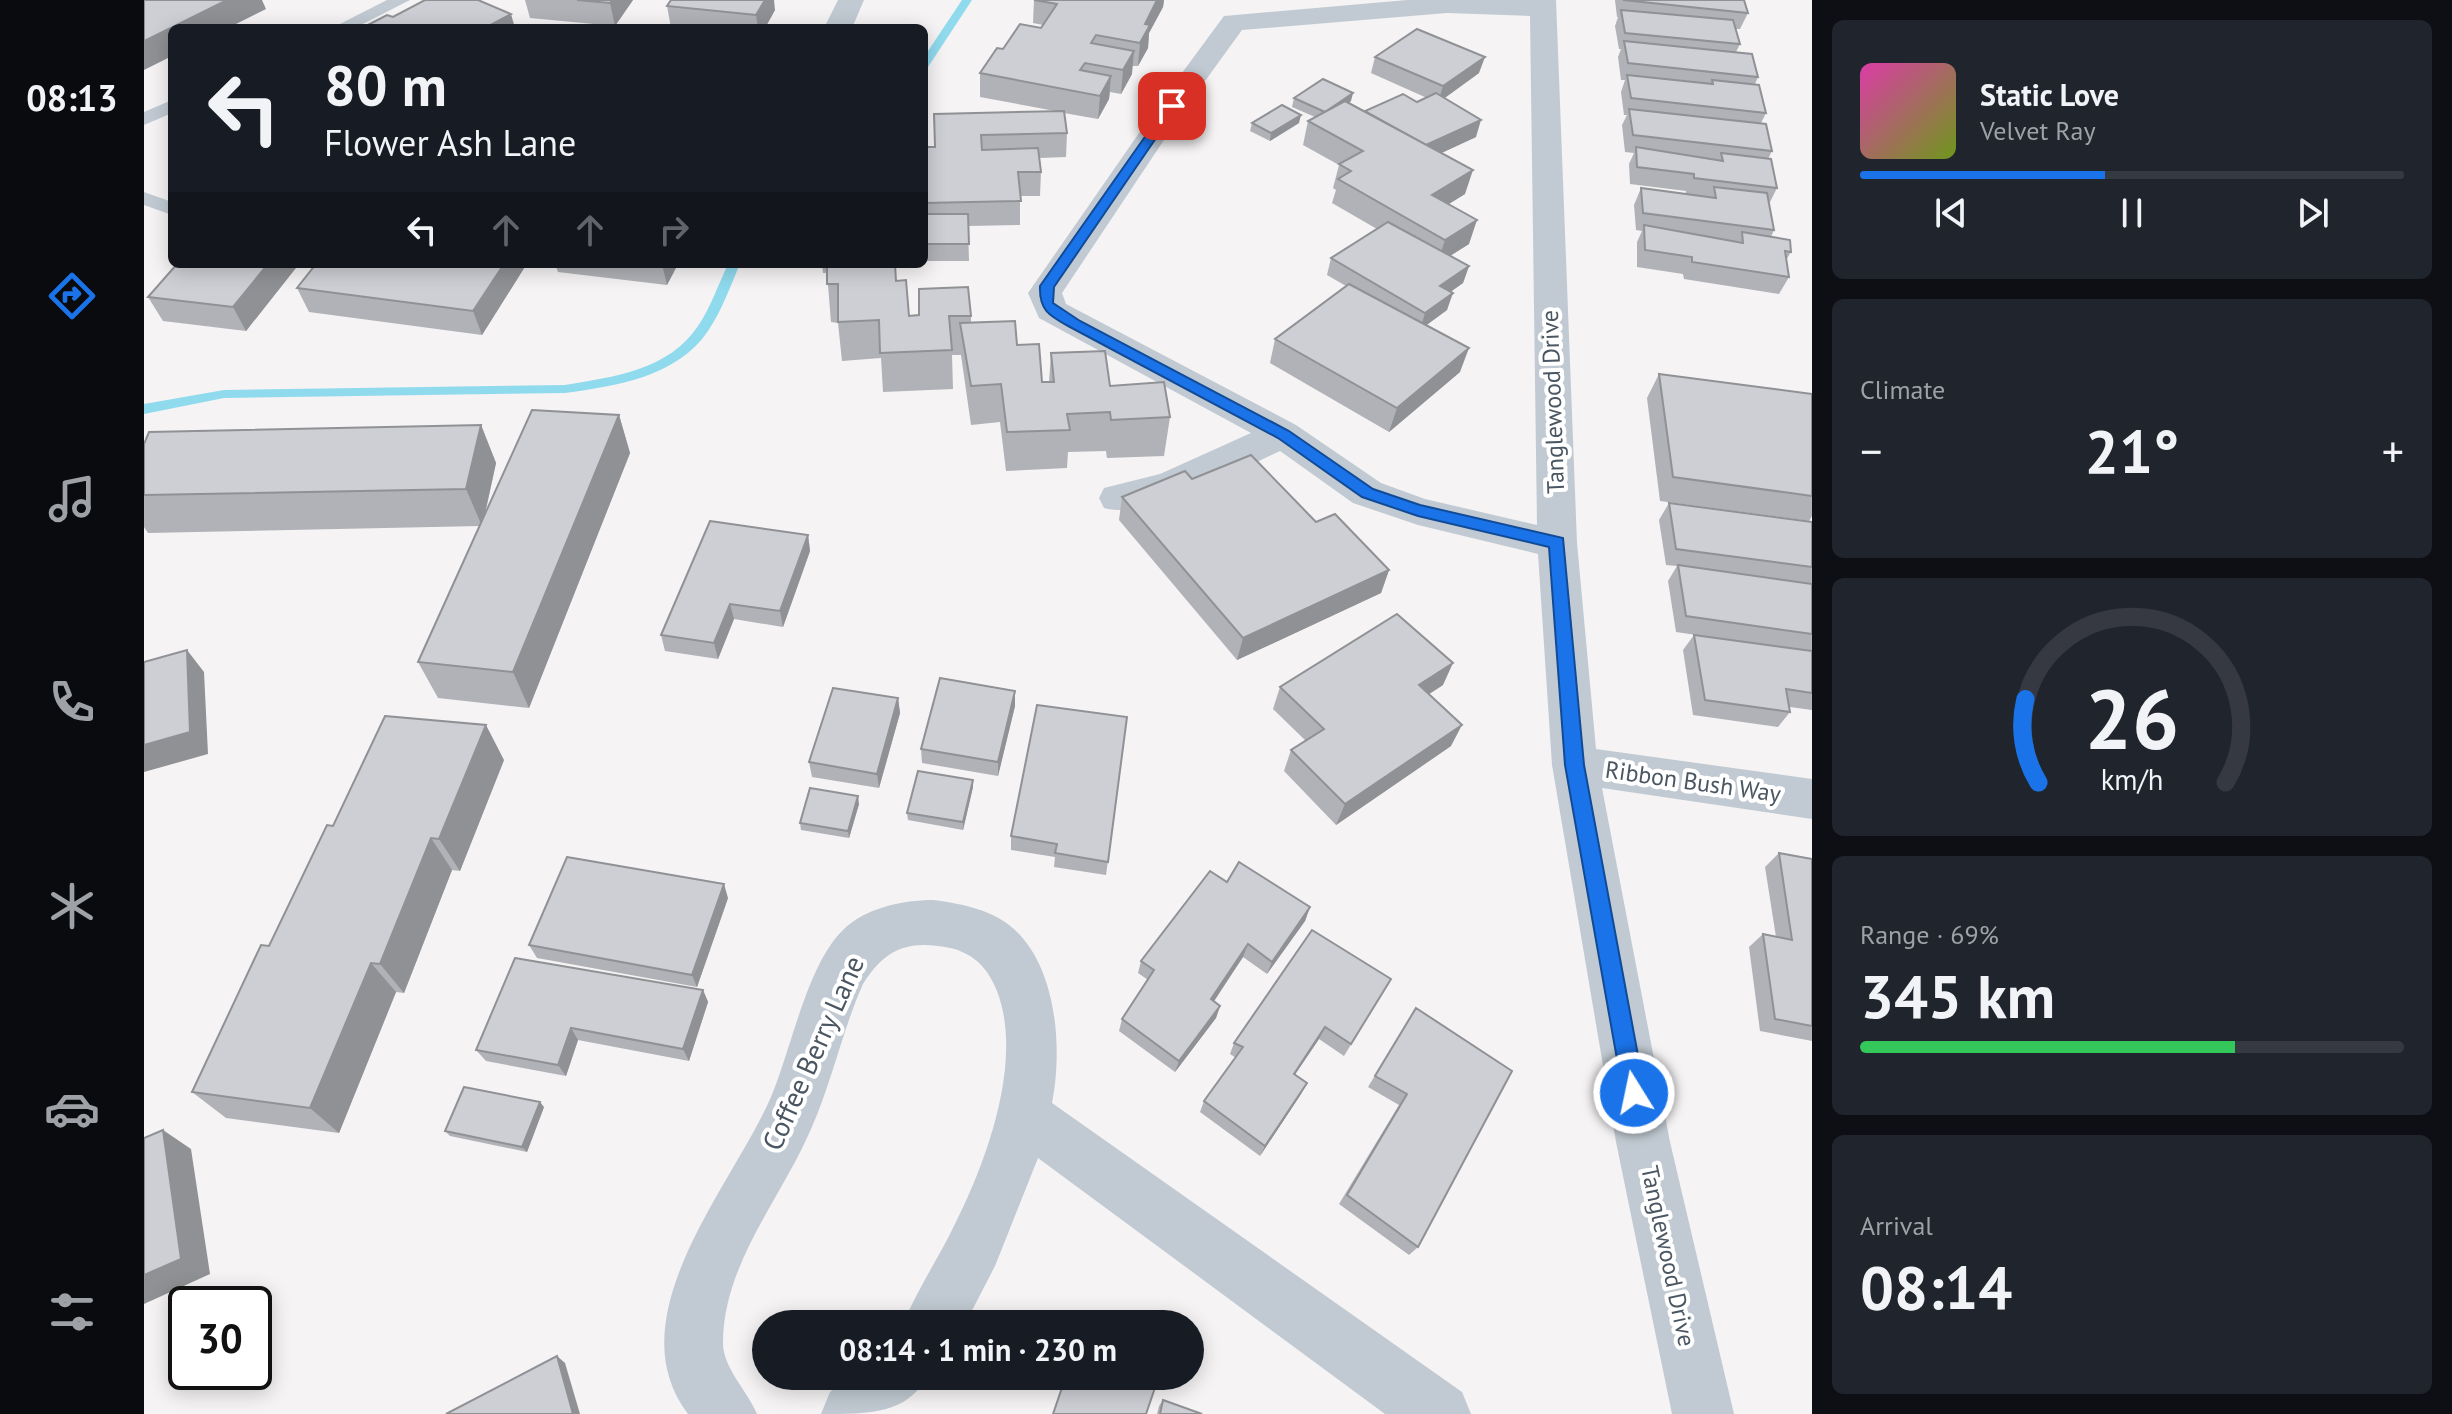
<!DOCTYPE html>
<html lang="en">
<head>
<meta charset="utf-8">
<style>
  body { margin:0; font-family:"PT Sans",sans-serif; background:#20242c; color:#f1f3f6; height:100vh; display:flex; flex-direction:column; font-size:30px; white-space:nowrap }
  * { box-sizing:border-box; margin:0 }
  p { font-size:26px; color:#9ea1a6 }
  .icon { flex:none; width:44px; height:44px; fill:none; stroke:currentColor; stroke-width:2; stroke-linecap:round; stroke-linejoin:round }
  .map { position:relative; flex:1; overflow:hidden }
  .drawer { display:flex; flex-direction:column; gap:20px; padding:20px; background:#0d0f14; width:640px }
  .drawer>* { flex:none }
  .hud { position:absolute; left:24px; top:24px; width:760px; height:244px; border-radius:12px; box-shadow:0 4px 20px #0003; background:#171b24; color:#f1f3f6; overflow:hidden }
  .speed { position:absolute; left:24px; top:1286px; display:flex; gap:16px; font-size:40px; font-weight:700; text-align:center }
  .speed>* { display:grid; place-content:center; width:104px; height:104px; border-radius:50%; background:#171b24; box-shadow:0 4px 20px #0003; line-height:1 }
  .speed .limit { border:4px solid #111; border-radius:12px; background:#fff; color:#111 }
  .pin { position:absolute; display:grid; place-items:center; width:68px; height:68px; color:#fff; margin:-34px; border-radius:16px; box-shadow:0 4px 12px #0006 }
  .me { position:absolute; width:88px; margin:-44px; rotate:350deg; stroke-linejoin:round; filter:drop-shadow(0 0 6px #0008) }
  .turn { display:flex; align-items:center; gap:28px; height:168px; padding:0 24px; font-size:36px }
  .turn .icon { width:104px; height:104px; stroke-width:2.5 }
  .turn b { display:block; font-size:56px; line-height:68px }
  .lanes { display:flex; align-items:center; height:76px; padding:0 24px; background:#0003; justify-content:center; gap:40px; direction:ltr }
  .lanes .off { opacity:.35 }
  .big { font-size:60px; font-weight:600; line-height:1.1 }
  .drawer .tile { flex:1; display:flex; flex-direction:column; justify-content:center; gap:12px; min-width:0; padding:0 28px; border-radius:12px; background:#20242c }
  .drawer .dial { align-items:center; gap:0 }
  .dial svg { height:208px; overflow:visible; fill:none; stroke:#363941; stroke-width:7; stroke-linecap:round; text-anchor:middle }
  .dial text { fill:#f1f3f6; stroke:none }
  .song { display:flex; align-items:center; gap:24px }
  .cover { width:96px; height:96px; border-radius:12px; background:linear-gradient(135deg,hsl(320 70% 55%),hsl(80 70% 35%)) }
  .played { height:8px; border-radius:4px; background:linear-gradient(90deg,#1a73e8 45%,#363941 45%) }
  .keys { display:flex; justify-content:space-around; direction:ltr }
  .heat { display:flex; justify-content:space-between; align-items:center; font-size:44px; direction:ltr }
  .charge { height:12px; border-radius:6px; background:linear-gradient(90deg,#34c759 69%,#363941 0) }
  .trip { position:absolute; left:608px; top:1310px; width:452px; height:80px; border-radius:40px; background:#171b24; box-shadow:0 4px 20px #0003; font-weight:600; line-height:80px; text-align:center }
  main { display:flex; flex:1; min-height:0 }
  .tabs { display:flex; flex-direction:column; width:144px; justify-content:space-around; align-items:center; background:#090b0e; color:#9ea1a6 }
  .tabs .icon { width:56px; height:56px }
  .tabs .on { color:#1a73e8 }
  .tabs b { font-size:36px; color:#f1f3f6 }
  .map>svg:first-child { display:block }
</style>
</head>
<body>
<main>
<nav class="tabs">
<b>08:13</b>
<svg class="icon on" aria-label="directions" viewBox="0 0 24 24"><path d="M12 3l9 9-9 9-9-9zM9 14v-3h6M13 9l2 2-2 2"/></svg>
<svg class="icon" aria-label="music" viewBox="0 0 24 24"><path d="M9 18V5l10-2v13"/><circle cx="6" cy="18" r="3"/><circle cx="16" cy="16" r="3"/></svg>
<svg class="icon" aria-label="phone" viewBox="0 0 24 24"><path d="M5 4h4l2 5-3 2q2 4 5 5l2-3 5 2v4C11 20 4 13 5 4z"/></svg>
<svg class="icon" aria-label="climate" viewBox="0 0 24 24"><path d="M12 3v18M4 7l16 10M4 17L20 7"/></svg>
<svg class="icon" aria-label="car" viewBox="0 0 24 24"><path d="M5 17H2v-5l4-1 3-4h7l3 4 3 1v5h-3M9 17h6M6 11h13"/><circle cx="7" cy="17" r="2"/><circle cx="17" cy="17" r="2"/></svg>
<svg class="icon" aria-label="filters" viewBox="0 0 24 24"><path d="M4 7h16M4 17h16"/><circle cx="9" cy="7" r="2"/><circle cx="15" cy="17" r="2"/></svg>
</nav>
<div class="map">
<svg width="1668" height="1414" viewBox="0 0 1668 1414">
  <rect width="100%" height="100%" fill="#f5f3f3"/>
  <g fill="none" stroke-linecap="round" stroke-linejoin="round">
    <g fill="#90daee" fill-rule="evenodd">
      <polygon points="818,0 828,0 784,67 780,68 780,57"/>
      <path d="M584 264H596C586 287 578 310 564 331 533 377 472 386 421 393L80 398 0 414V404L80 390 421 385C469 377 525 370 554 326 567 307 574 285 584 264Z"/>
    </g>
    <g fill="#c1cad2" fill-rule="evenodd">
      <polygon points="243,0 266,0 211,28 188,28"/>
      <polygon points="28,100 28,113 0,125 0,112"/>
      <polygon points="0,192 28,202 28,215 0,205"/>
    </g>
    <g fill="#c1cad2" fill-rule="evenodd">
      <polygon points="694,0 720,0 708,28 680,28"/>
      <path d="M1263 0H1412L1433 543 1452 749 1668 779V819L1458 788 1526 1142 1590 1414H1528L1472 1142 1408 765 1394 554 1274 525 1209 503 1136 451C1094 470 1005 521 960 508L955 498 960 488 1016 474 1107 433 895 318 884 293 1018 100 1080 16ZM1303 13 1386 16 1393 525 1281 499 1237 483 1152 425 922 304 918 293 1040 110 1098 30Z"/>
      <path d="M789 900C814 903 845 909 865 925 913 962 919 1048 908 1103L1318 1392 1327 1414H1241L894 1158 851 1266 821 1324H759C773 1290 794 1259 810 1226 842 1163 880 1061 853 991 842 963 824 949 794 946 758 941 738 954 719 984 698 1031 688 1082 667 1129 637 1199 579 1264 579 1343 579 1368 603 1390 613 1414H544C470 1317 589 1185 627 1097 647 1050 663 965 699 930 721 908 759 900 789 900Z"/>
      <path d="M707 1376H784C762 1414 727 1414 677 1414L686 1392Z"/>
    </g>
  </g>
  <g fill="#b0b2b7">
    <polygon points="381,0 489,0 471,26 386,18"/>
    <polygon points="890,0 1020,0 1019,7 1005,33 1004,48 994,66 988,66 988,74 977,94 966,92 965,99 954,119 920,113 923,133 922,157 895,158 897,172 896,196 876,196 876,225 824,226 825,261 780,261 780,177 782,177 791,147 911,111 836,97 836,73 859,49 897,28 899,25 889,23"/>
    <polygon points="1471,0 1600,0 1604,13 1596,29 1592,29 1596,44 1592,52 1614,77 1611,84 1622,113 1617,123 1628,151 1624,159 1633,188 1625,204 1630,230 1627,237 1647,252 1642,260 1645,277 1635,294 1540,279 1539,274 1493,267 1493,242 1498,231 1492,230 1490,205 1497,188 1542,194 1542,191 1486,184 1485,164 1490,153 1481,152 1478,125 1483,115 1480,115 1477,92 1481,80 1477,80 1474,57 1477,49 1475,49 1471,26 1474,17 1473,17"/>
    <polygon points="523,6 631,10 621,28 527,28"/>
    <polygon points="1231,57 1335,73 1300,98 1332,137 1297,153 1321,194 1305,204 1325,244 1306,256 1325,266 1319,283 1306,292 1303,310 1282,325 1316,372 1245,432 1126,363 1131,339 1202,286 1183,275 1187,258 1233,229 1188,203 1192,190 1189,188 1195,165 1159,145 1164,121 1171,117 1148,107 1150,98 1207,101 1204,103 1220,112 1273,102 1283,98 1227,73"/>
    <polygon points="1108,123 1155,123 1126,141 1106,131"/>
    <polygon points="33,264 155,264 102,331 19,321 4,297"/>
    <polygon points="411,264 534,264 523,285 414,272"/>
    <polygon points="678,264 751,264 752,281 765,316 827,316 827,322 873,345 898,382 905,382 907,353 1026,417 1020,456 963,458 962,451 924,452 923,468 862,471 856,422 827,425 817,355 808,355 809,389 739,392 737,358 698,361 694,323 687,322 683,273 679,273"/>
    <polygon points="382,265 338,335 165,312 153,288"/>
    <polygon points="1515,374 1668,394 1668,516 1665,521 1516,501 1503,398"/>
    <polygon points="475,415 486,453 385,708 294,698 274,662 336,526 4,533 0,527 0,444 337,425 352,463 341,515"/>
    <polygon points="1048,479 1172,522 1245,570 1237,593 1093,660 975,520 978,497"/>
    <polygon points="1525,503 1668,522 1668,710 1646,707 1646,712 1634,727 1549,715 1539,650 1550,635 1580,639 1532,632 1524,581 1533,566 1522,565 1515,520"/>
    <polygon points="664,535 666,551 639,627 590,619 574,659 521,651 517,635"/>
    <polygon points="1299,685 1285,694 1307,746 1192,825 1140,771 1147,750 1162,741 1129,709 1136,687"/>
    <polygon points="754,698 756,713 735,788 668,777 665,762"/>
    <polygon points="871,706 854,776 778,763 777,749"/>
    <polygon points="983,717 962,875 910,867 911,857 867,850 867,836"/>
    <polygon points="360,760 316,871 308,870 260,993 252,992 195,1133 82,1118 48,1092 189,826"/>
    <polygon points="829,787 819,830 764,820 763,813"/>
    <polygon points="715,804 705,838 657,830 656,823"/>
    <polygon points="1635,853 1668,859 1668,1041 1616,1031 1605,947 1619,934 1632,937 1621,867"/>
    <polygon points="1083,882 1166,907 1161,921 1123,974 1099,957 1069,1001 1076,1006 1072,1018 1031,1072 975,1031 978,1019 1004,980 994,973 997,961"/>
    <polygon points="584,898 553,987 393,958 385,945"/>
    <polygon points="1247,979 1200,1056 1175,1039 1151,1074 1157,1094 1116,1156 1056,1112 1060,1101 1092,1058 1086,1054 1090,1043"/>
    <polygon points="559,990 564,1002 545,1061 434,1040 422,1076 342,1061 332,1050"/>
    <polygon points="1264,1021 1274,1247 1265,1255 1195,1204 1255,1105 1224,1087"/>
    <polygon points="400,1107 383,1152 306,1136 301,1131"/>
    <polygon points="1019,1400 1058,1414 1013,1414 1015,1406"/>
  </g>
  <g fill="#909195">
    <polygon points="83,0 118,0 122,9 84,28 28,28 28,56 0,70 0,41"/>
    <polygon points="468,0 489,0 471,26 466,3"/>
    <polygon points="621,0 630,0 631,10 621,28 614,28 612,15"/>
    <polygon points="1013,0 1020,0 1019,7 1005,33 1004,48 994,66 996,43 1001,24"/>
    <polygon points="367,14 371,28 341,28"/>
    <polygon points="990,51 988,74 977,94 979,70"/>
    <polygon points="1341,57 1335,73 1294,103 1299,86"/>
    <polygon points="967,76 965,99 954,119 956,96"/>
    <polygon points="1209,93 1207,101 1179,121 1181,112"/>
    <polygon points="1157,115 1155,123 1126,141 1127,133"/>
    <polygon points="1337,120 1332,137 1274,164 1278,147"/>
    <polygon points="1329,170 1321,194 1280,219 1288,195"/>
    <polygon points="1333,220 1325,244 1293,264 1301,240"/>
    <polygon points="124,264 155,264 102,331 89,307"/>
    <polygon points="360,264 382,264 382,265 338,335 329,311"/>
    <polygon points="518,264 534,264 523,285"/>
    <polygon points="1325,266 1319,283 1291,303 1296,286"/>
    <polygon points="1309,293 1303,310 1276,330 1281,313"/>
    <polygon points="1325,348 1316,372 1245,432 1253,408"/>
    <polygon points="475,415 486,453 385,708 369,672"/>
    <polygon points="337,425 352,463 338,526 322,489"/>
    <polygon points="664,535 666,551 639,627 636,611"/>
    <polygon points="1245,570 1237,593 1093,660 1099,638"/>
    <polygon points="586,604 590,619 574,659 570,643"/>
    <polygon points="43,650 60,672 64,754 0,772 0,745"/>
    <polygon points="1309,663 1299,685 1265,707 1275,685"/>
    <polygon points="871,691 871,706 854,776 854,762"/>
    <polygon points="754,698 756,713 735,788 733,774"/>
    <polygon points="342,725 360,760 316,871 295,839"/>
    <polygon points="1318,725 1307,746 1192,825 1201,804"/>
    <polygon points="829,780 829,787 819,830 819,822"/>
    <polygon points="714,796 715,804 705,838 704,831"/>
    <polygon points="287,838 308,870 260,993 236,964"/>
    <polygon points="580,884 584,898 553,987 548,975"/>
    <polygon points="1166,907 1161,921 1123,974 1128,962"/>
    <polygon points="1104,944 1099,957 1063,1012 1067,999"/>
    <polygon points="227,963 252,992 195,1133 166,1108"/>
    <polygon points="559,990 564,1002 545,1061 539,1049"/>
    <polygon points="1076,1006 1072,1018 1031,1072 1035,1061"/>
    <polygon points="1181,1027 1175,1039 1144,1085 1150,1074"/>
    <polygon points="427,1028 434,1040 422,1076 414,1065"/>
    <polygon points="1163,1083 1157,1094 1116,1156 1121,1146"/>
    <polygon points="396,1102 400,1107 383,1152 378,1147"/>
    <polygon points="19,1130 47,1149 66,1274 0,1304 0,1275"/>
    <polygon points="413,1356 421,1363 436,1414 429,1414"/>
  </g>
  <g fill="#cdcfd5" stroke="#909195" stroke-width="2">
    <polygon points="0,0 83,0 0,41"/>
    <polygon points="281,0 334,0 367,14 341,28 218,28 243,15 249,17"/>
    <polygon points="433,0 468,0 466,3"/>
    <polygon points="527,0 621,0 612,15 523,6"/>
    <polygon points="890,0 1013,0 1001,24 1006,25 996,43 952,35 947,43 990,51 979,70 941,63 936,70 967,76 956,96 836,73 853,48 859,49 876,24 897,28 913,4"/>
    <polygon points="1479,0 1600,0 1604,13"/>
    <polygon points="1477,10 1589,20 1596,44 1481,33"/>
    <polygon points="1273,29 1341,57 1299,86 1231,57"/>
    <polygon points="1480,41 1608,54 1614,77 1484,63"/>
    <polygon points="1483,75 1569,84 1568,80 1615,85 1622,113 1487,98"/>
    <polygon points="1179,79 1209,93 1181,112 1150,98"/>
    <polygon points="1292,93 1337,120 1282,145 1221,111 1259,94 1273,102"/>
    <polygon points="1201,101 1329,170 1288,195 1333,220 1301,240 1194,179 1207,171 1195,164 1219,151 1164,121"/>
    <polygon points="1138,105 1157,115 1127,133 1108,123"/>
    <polygon points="1485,109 1622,124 1628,151 1489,135"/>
    <polygon points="920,111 923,133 837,135 838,150 894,148 897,172 874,172 877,201 780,203 780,177 782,177 781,147 791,147 790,114"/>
    <polygon points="1492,147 1579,161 1577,153 1627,159 1633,188 1550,178 1550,174 1493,167"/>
    <polygon points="1570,187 1623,193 1630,230 1499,213 1497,188 1572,198"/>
    <polygon points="780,214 824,214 825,244 780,244"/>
    <polygon points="1244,222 1325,266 1296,286 1309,293 1281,313 1187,258"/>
    <polygon points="1500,225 1599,243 1598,232 1646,240 1647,252 1641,251 1645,277 1548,262 1548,257 1501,250"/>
    <polygon points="33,264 124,264 89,307 4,297"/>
    <polygon points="172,264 360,264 329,311 153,288"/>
    <polygon points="683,264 751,264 752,281 762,280 765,316 775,315 775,289 824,287 827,316 805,316 808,350 736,353 735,320 694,322 694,284 683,284"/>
    <polygon points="1205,284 1325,348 1253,408 1131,339"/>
    <polygon points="871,321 873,345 895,344 898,382 910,382 907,353 961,351 966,386 1020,382 1026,417 967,420 966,412 923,414 926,430 863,432 857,384 827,386 816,323"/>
    <polygon points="1515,374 1668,394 1668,496 1529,477"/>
    <polygon points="388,410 475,415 369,672 274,662"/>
    <polygon points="337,425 322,489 0,495 0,444 5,432"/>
    <polygon points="1107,455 1172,522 1191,514 1245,570 1099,638 978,497 1041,471 1048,479"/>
    <polygon points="1525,503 1668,522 1668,567 1532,549"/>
    <polygon points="566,521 664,535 636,611 586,604 570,643 517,635"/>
    <polygon points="1534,565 1668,584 1668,634 1542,616"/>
    <polygon points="1253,614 1309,663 1275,685 1318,725 1201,804 1147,750 1180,729 1136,687"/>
    <polygon points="1550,635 1668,651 1668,693 1642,689 1646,712 1561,700"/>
    <polygon points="43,650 46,732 0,745 0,662"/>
    <polygon points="796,678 871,691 854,762 777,749"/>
    <polygon points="689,688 754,698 733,774 665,762"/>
    <polygon points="893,705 983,717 964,862 911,853 913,844 867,836"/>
    <polygon points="241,716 342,725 295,839 287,838 236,964 227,963 166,1108 48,1092 117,945 125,946 183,825 189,826"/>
    <polygon points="774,771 829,780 819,822 763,813"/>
    <polygon points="666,788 714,796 704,831 656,823"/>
    <polygon points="1635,853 1668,859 1668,1026 1631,1019 1619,934 1648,940"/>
    <polygon points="423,857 580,884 548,975 385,945"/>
    <polygon points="1095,862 1166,907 1128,962 1104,944 1067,999 1076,1006 1035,1061 978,1019 1010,970 997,961 1066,871 1083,882"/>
    <polygon points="1168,930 1247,979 1207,1044 1181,1027 1150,1074 1163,1083 1121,1146 1060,1101 1099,1047 1090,1043"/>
    <polygon points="371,958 559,990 539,1049 427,1028 414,1065 332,1050"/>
    <polygon points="1272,1008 1368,1071 1274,1247 1203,1195 1263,1094 1231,1076"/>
    <polygon points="320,1087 396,1102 378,1147 301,1131"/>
    <polygon points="19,1130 37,1259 0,1275 0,1138"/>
    <polygon points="943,1319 954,1324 941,1324"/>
    <polygon points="413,1356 429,1414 302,1414"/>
    <polygon points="922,1376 1015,1376 1002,1414 909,1414"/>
    <polygon points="1019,1400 1058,1414 1016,1414"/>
  </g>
  <path fill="#1a73e8" stroke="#114b97" stroke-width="2" d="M1024 104 1034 106 910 287 909 303 936 321 1145 431 1229 489 1276 505 1419 538 1440 765 1501 1093 1498 1101 1490 1104 1482 1101 1479 1093 1421 765 1405 547 1274 516 1218 497 1134 438 926 327C906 316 895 311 896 286Z"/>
  <g text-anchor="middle" stroke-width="8" stroke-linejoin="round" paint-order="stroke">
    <g font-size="24" fill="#4a5661" stroke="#fff">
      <text transform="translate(1409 402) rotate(-92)" y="8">Tanglewood Drive</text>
      <text transform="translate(1549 782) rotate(8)" y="8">Ribbon Bush Way</text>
      <text transform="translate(1524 1256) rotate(78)" y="8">Tanglewood Drive</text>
    </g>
    <g font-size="28" fill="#4a5661" stroke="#fff">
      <text transform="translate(669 1053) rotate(-66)" y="10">Coffee Berry Lane</text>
    </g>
  </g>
</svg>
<div class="speed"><div class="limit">30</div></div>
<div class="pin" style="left:1028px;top:106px;background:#d93025"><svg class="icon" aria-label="arrive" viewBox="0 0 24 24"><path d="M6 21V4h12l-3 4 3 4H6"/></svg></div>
<svg class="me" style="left:1490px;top:1093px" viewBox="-20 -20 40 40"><circle r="17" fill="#1a73e8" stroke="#fff" stroke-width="3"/><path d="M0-11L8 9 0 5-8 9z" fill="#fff"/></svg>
<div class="trip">08:14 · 1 min · 230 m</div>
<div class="hud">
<div class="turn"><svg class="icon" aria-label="left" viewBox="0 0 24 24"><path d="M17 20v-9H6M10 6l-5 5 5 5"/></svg><div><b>80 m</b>Flower Ash Lane</div></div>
<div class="lanes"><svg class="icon" aria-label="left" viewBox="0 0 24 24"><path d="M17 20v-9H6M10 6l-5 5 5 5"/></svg><svg class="icon off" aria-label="ahead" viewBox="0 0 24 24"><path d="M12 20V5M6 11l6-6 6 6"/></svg><svg class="icon off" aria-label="ahead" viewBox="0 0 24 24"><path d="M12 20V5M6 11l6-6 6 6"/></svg><svg class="icon off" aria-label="right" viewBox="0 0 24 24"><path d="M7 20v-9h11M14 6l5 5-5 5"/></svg></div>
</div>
</div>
<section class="drawer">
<div class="tile">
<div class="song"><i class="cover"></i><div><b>Static Love</b><p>Velvet Ray</p></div></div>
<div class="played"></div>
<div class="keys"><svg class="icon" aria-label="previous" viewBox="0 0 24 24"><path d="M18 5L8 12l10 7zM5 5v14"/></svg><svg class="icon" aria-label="pause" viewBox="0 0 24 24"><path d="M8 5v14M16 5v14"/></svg><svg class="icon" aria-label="next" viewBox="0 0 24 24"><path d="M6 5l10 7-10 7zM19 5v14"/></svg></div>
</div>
<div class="tile"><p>Climate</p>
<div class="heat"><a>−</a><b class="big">21°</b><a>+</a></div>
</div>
<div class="tile dial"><svg viewBox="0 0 100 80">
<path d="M14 69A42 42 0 1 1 86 69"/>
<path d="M14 69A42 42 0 0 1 9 37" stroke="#1a73e8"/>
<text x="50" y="56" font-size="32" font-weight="700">26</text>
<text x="50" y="72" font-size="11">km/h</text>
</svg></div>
<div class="tile"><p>Range · 69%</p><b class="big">345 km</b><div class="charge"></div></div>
<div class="tile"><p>Arrival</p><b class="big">08:14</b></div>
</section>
</main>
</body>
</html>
